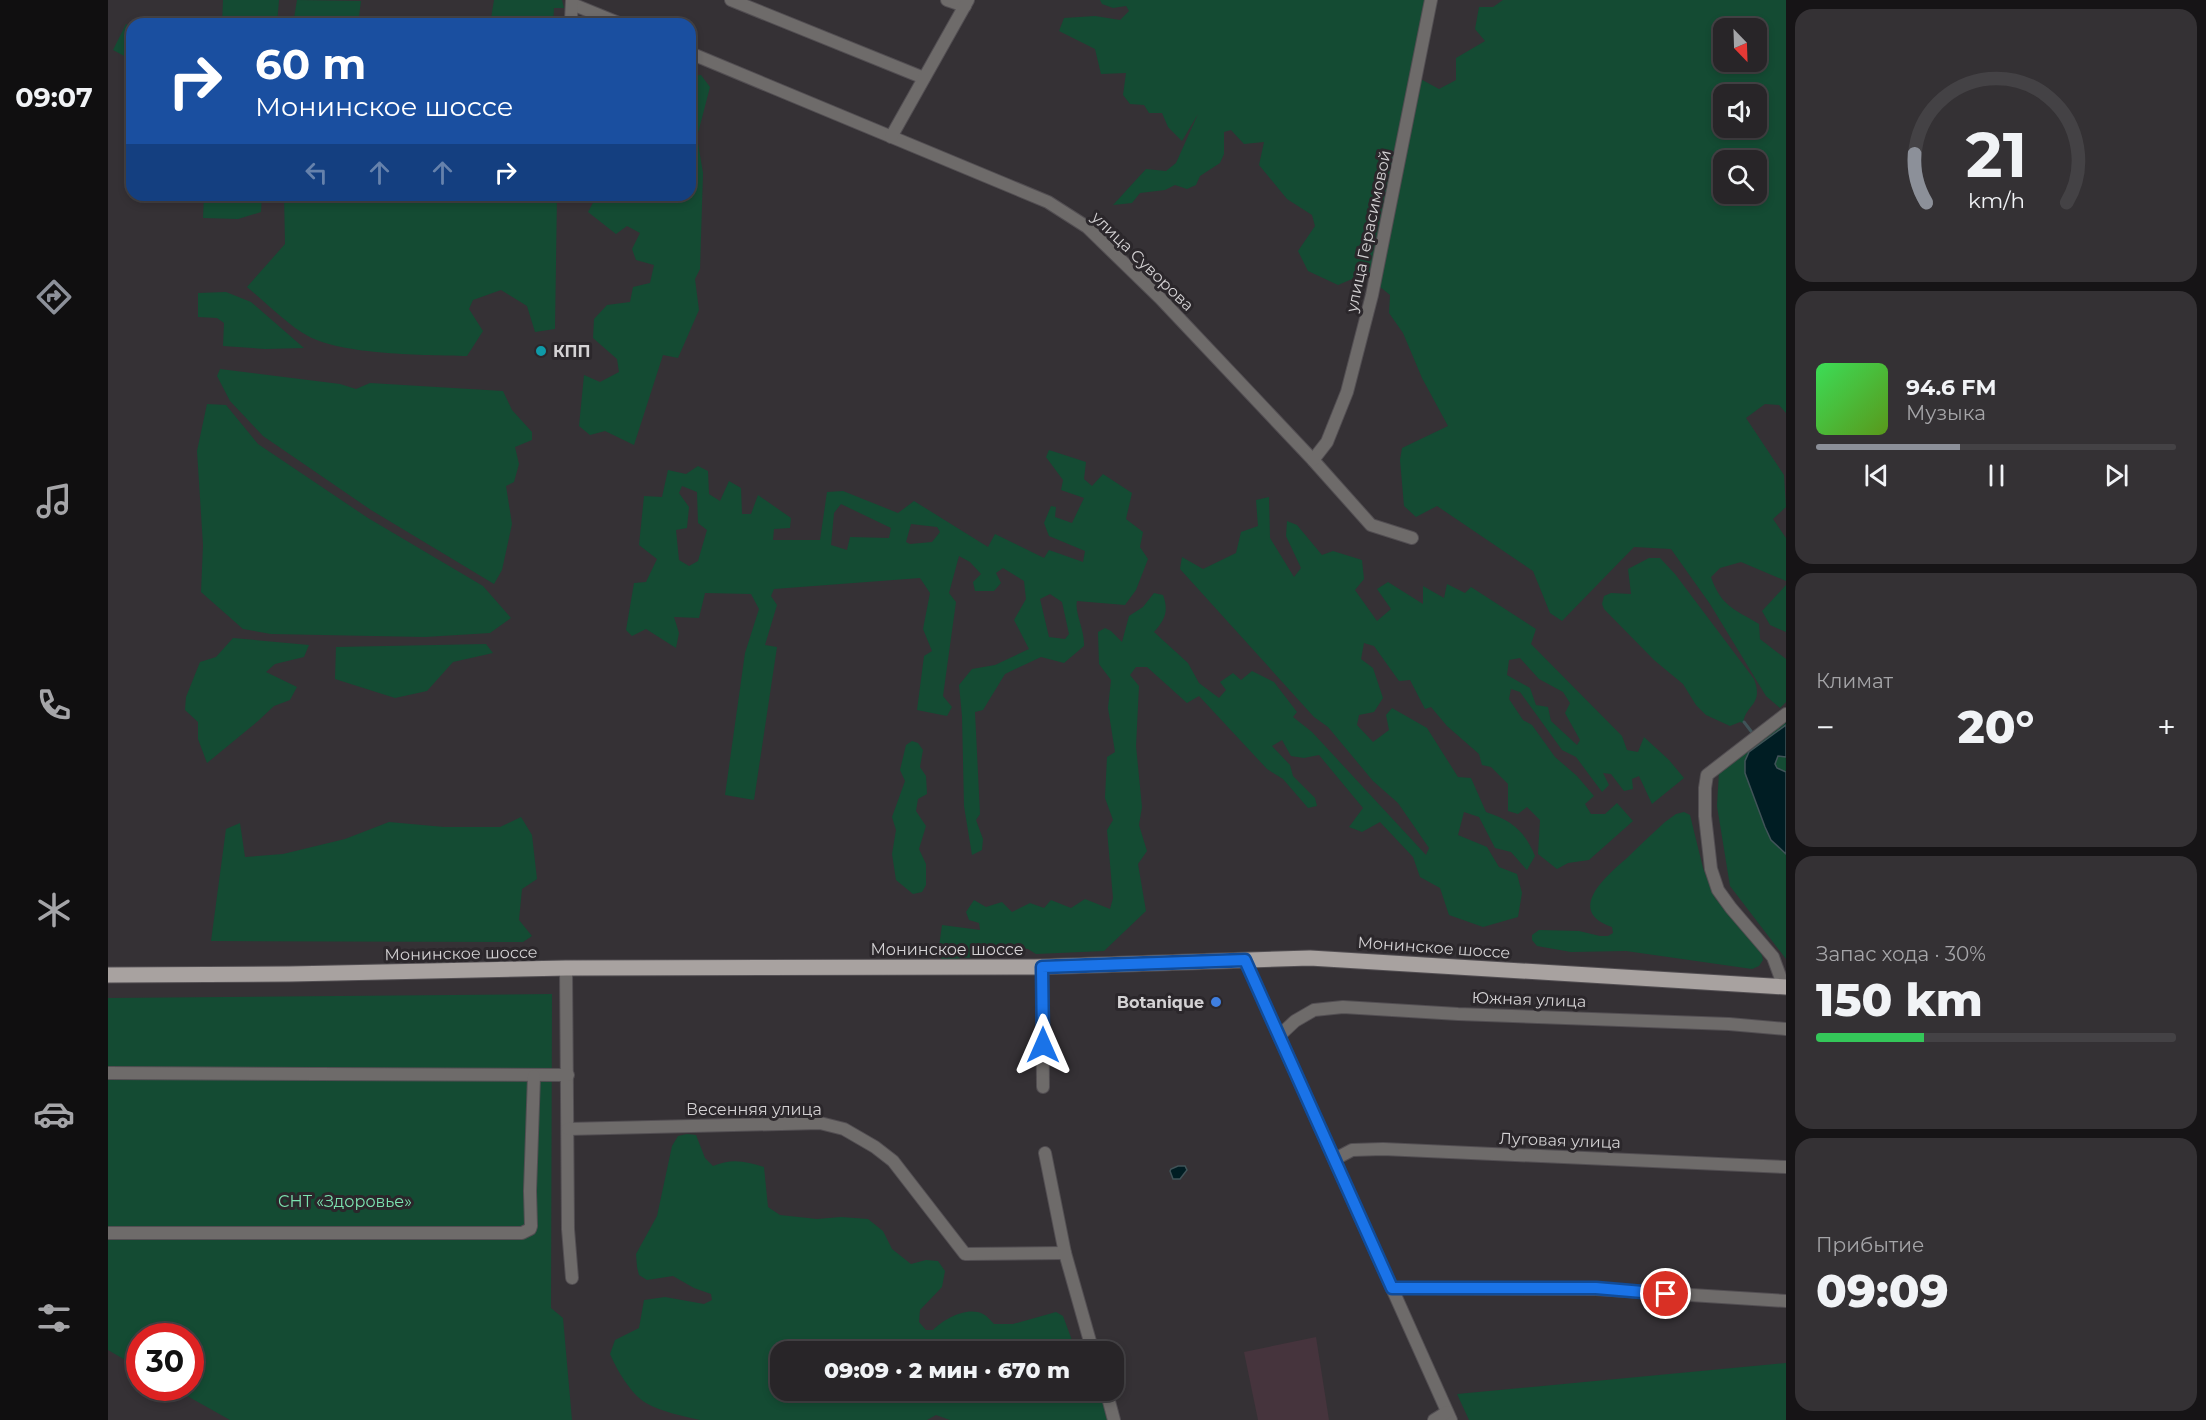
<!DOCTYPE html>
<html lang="ru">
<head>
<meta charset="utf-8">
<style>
  body { margin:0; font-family:Montserrat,sans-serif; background:#343134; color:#f1f3f6; height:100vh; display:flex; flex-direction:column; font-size:22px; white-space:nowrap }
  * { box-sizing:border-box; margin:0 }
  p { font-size:20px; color:#a5a5a8 }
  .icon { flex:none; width:33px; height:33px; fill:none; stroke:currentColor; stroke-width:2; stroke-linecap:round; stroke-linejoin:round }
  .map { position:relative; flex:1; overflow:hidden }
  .side { display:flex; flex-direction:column; gap:9px; padding:9px; background:#161416; width:420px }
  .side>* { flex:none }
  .guide { position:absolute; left:18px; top:18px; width:570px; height:183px; border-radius:18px; box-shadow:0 3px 9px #0003,0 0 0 2px #444245; background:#1a4fa0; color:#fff; overflow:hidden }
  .needle { width:39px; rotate:157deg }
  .buttons { position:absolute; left:1605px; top:18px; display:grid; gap:12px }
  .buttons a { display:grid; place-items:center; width:54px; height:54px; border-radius:12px; background:#282528; box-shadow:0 3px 9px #0003,0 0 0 2px #444245; font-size:30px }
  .speed { position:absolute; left:18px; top:1323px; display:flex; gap:12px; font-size:30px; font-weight:700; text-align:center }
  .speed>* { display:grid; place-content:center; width:78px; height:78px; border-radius:50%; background:#282528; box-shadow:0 3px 9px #0003,0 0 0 2px #444245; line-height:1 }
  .speed .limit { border:9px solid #d22; background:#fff; color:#111 }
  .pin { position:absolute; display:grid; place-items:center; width:51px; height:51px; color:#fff; margin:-26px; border:3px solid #fff; border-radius:50%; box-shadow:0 2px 6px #0007 }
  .me { position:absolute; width:66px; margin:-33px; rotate:0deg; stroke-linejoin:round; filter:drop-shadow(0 0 4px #0008) }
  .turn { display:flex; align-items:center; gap:21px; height:126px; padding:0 30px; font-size:27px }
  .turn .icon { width:78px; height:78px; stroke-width:2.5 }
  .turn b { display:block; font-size:42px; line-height:51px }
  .lanes { display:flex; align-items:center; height:57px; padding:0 30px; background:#0003; justify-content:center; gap:30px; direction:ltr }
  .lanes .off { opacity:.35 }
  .big { font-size:45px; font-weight:800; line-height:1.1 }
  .side .tile { flex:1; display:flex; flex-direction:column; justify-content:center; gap:9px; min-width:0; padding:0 21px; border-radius:18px; background:#343134 }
  .side .dial { align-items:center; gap:0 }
  .dial svg { height:156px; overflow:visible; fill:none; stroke:#444245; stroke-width:7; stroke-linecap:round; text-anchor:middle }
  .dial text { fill:#f1f3f6; stroke:none }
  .song { display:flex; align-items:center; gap:18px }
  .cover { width:72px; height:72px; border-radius:9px; background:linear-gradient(135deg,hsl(130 70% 55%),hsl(90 70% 35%)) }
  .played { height:6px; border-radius:3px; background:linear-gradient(90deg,#8c9099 40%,#444245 40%) }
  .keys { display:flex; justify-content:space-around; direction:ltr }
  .heat { display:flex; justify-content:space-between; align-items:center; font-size:33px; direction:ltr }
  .charge { height:9px; border-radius:4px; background:linear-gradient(90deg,#34c759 30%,#444245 0) }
  .trip { position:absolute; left:662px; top:1341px; width:354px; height:60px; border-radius:18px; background:#282528; box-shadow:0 3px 9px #0003,0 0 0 2px #444245; font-weight:800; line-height:60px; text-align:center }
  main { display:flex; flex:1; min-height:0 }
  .dock { display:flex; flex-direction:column; width:108px; justify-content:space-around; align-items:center; background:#100f10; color:#a5a5a8 }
  .dock .icon { width:42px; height:42px }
  .dock .selected { color:#8c9099 }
  .dock b { font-size:27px; color:#f1f3f6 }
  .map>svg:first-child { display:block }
</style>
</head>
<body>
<main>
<nav class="dock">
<b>09:07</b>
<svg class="icon selected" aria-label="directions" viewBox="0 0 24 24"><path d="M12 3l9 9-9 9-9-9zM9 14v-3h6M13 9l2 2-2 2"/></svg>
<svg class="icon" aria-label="music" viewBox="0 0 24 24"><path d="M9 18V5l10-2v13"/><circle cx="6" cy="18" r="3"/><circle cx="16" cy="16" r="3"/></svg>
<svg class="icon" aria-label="phone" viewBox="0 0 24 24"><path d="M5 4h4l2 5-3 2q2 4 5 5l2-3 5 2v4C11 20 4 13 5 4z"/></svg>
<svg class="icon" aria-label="climate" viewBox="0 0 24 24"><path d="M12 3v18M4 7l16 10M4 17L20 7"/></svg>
<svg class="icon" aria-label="car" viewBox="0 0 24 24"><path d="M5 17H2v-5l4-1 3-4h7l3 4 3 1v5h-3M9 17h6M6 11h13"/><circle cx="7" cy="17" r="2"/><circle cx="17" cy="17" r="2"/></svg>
<svg class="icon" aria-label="filters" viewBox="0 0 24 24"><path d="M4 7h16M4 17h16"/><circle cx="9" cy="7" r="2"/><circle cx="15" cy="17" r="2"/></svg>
</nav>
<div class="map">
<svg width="1678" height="1420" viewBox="0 0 1678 1420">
  <rect width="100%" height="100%" fill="#353135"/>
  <polygon fill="#46343d" points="1208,1337 1221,1420 1150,1420 1136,1352"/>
  <g fill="#144b33" fill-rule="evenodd">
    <polygon points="115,0 171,0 169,24 114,24"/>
    <polygon points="189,0 253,1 250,24 185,24"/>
    <polygon points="386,0 454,0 456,8 446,8 445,24 382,24"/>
    <path d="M992 0H1322L1307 76 1331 89 1348 80V58L1377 41 1367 29 1371 7H1385L1395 0H1678V413L1671 405 1657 404 1638 418 1676 475 1678 507 1665 519 1678 538V581L1633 562 1612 568 1603 577C1613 606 1626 609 1651 624L1652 639 1678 659V702L1672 708 1658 696 1602 604 1563 549 1526 547 1454 621 1442 613 1425 571 1329 506 1308 517 1296 506 1292 460 1294 448 1340 426 1314 378 1295 333 1281 313 1282 295 1256 274 1230 285 1200 271 1190 251 1207 226 1204 215 1179 199 1151 165 1156 142 1136 144 1123 130 1116 132V154L1112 163 1092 176 1088 185 1079 189 1067 185 1057 190 1032 193 1024 203 1005 205 1038 169 1058 171 1068 163 1090 114 1074 141 1060 127 1054 113H1041L1036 105 1022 104 1015 95 1018 73 993 74 987 49 951 31 956 18 987 16 1012 20 1021 11 1018 6 1005 8 994 4ZM1616 28H1648V62H1616ZM1616 94H1648V128H1616ZM1616 160H1648V194H1616Z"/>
    <polygon points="18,24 24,27 24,50 20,58 5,50"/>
    <polygon points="593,75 602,87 589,137 595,173 592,269 587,279 591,310 570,358 555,355 526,445 497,431 482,435 471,426 476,375 492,382 511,372 509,359 485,338 486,319 499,305 522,302 525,287 542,283 546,265 528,260 524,249 532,233 519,226 508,234 480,212 489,195 582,195 582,76"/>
    <polygon points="96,195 154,195 153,212 130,219 95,218"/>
    <path d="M176 195H449L447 329 427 332 419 306 393 290 365 300 361 309 375 331 359 356C318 355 234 355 200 336 181 326 156 301 139 287L177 244Z"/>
    <polygon points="118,292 143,302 196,348 157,349 115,346 116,323 109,318 90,317 90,293"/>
    <polygon points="112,369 232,384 248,389 262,383 395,391 404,410 424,432 424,440 407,447 411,464 406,482 398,486 404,524 394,570 386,584 263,510 155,436 122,401 109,376"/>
    <polygon points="99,404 118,405 150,444 260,518 375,586 403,618 382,633 317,637 163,634 135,629 93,592 95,545 89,451"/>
    <path d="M941 450 978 462 976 479 984 486 995 474 1024 493 1018 519 1035 532 1032 547 1040 559 1028 590 1017 605 969 601C966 612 977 630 976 646L956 663 933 657 897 674 875 710 867 712 872 814 868 820 875 839 874 850 864 855 856 806 854 716 851 685 864 669 887 665 921 649 906 620 918 599 916 581 895 568 888 573 893 583 886 591H867L865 582 873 574 862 562 851 556 841 593 848 602 835 696 844 707 839 716 809 710 816 656 824 651 815 629 822 593 812 578 666 589 663 596 669 605 657 645 669 647 646 800 617 795 637 653 651 609 643 594 597 593 591 618 566 617 571 633 568 648 538 629 524 636 518 630 526 583 538 582 549 559 531 545 536 496 554 497 560 470 578 474 590 466 600 471 601 494 612 501 621 481 633 488 634 514H643L650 495 683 518 682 528 666 529 665 540H712L719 492 735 491 790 513 806 501 880 547 887 534 936 558 941 550 975 562 977 551 941 536 936 523 943 506 948 507 947 517 964 523 976 498 953 490 955 480 938 457ZM574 486 589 492 590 523 599 530 590 561 581 566 571 560 568 530 579 528 581 507 571 493ZM733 504 783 528 781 538 742 537 739 550 723 545 726 513ZM803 524 829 527 832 532 824 542 802 544 798 542ZM942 594 954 602 961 634 957 639 941 637 932 599Z"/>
    <path d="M1161 497 1162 538 1186 577 1193 568 1178 536 1179 521 1189 525 1214 555 1225 551 1254 560 1256 579 1247 590 1269 621 1283 609 1269 589 1280 582 1315 604V586L1336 598 1339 584 1357 593 1363 587 1428 629 1423 644 1514 736 1519 750 1530 752 1536 737 1561 760 1576 778 1544 804 1531 776 1524 779 1525 789 1516 791 1503 774 1495 773 1501 785 1494 792 1468 757 1454 750 1412 692 1403 689 1401 699 1415 720 1424 725 1447 757 1469 776 1486 796 1477 804 1483 814H1497L1509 803 1525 821 1481 860 1460 863 1449 869 1430 854 1432 820 1419 807 1410 814 1400 811V784L1383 767 1374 765 1371 754 1339 726 1323 707 1317 709 1302 680 1291 681 1266 646 1256 643 1253 659 1265 668 1275 698 1266 712 1251 715 1249 725 1265 742 1281 730 1278 715 1284 708 1319 728 1350 777 1363 778 1378 812C1404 821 1416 830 1427 856L1419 870 1403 852 1387 848 1371 817 1356 812 1350 835 1379 847 1391 867 1409 874 1414 893 1410 917 1375 927 1341 915 1332 888 1312 877 1305 857 1272 822 1254 832 1241 827 1255 808 1211 755 1196 758 1183 756 1174 740 1164 746 1182 765 1185 776 1207 798 1209 806 1200 808 1175 779 1159 769 1091 696 1079 703 1039 667H1028L1022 675 1031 686 1028 746 1034 807 1031 825 1039 851 1030 864 1038 911 996 951 928 954 920 949 900 946 890 955 834 960 830 954 834 925 872 930 871 923 861 920 858 912 866 900 878 907 894 902 904 912 922 903 936 908 943 900 963 908 977 899 1002 909 1005 898 999 830 1005 820 997 798 999 757 1007 752 1000 708 1003 680 991 664 990 632 997 628 1003 631 1014 642 1021 616 1035 607 1046 593 1055 595C1061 611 1057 620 1046 632L1080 663 1091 683 1111 698 1118 690 1112 682 1125 673 1133 680 1144 671 1166 682 1189 712 1185 717 1204 732 1318 855 1321 848 1290 803 1265 781 1220 727 1206 717 1072 569 1074 557 1095 569 1128 553 1133 532 1150 526 1148 500ZM1412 658 1431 679 1455 692 1462 703 1457 713 1472 740 1469 745 1443 721 1440 707 1428 705 1422 688 1399 675 1401 660Z"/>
    <path d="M1541 558H1552L1567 574 1646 679C1656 705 1638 704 1635 723L1632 722 1622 726 1598 715 1588 705 1575 684 1546 660 1496 609 1494 604 1496 596 1503 593 1523 594 1520 569Z"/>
    <polygon points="1678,585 1678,632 1662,625 1654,611"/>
    <polygon points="125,638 201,645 196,657 167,664 158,672 189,687 182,700 166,706 150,721 99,763 90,739 90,722 77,710 78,697 92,662 108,657"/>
    <polygon points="378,644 385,653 345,662 319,691 287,698 227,679 228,647"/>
    <polygon points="1678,721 1678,959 1622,886 1609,806 1611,772"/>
    <polygon points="804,741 810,743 815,750 812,767 818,776 819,794 810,799 808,811 818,826 811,849 818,864 818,885 814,892 805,894 788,880 784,854 788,830 784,817 797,781 792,770 798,745"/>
    <path d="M1576 812 1582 815 1595 868 1607 898 1653 951 1655 960 1651 966 1644 969 1518 951 1463 952 1429 946 1424 940V935L1431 930 1471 931 1492 936H1500L1505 933 1504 927C1457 911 1498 876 1519 858 1531 846 1544 834 1557 822L1568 814Z"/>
    <polygon points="413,817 424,835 429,879 414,889 411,920 424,936 415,942 103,941 118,829 132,823 137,857 175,854 237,839 281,822 336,827 392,827"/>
    <polygon points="444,994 443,1308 455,1318 464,1420 122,1420 65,1388 82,1388 82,1336 32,1336 31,1368 0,1350 0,998"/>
    <path d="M579 1134 588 1135 597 1158 605 1166C623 1158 638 1161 656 1167L660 1207 672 1215 709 1219 733 1217 760 1219 775 1231 784 1249 803 1264 818 1260 830 1261 837 1271 834 1287 812 1310 811 1322 818 1330H825C836 1319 859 1306 875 1314 879 1316 882 1320 886 1324H905L948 1312 955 1316 968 1351 672 1352V1390L996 1391 1002 1420H842L828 1415 819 1420H592C575 1416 554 1412 538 1403 522 1393 509 1370 502 1354L507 1340 531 1328 536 1300 557 1297 596 1304 604 1300 603 1294 586 1288 565 1276 539 1280 531 1275 529 1267 528 1254 549 1216 564 1146 570 1136Z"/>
    <polygon points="1678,1363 1678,1420 1361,1420 1349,1394"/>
  </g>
  <g fill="#001d23" stroke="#405358" stroke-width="1.5">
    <polygon points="1678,725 1678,757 1670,756 1667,764 1669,768 1678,772 1678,854 1663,840 1657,827 1637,773 1637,761 1641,752"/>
    <polygon points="1070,1166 1077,1166 1079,1170 1072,1179 1065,1179 1062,1171 1063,1169"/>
  </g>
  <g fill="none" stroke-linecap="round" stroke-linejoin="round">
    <polyline stroke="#405358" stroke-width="3" points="1636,722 1646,735"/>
    <defs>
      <g id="minor">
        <polyline points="623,0 816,78"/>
        <polyline points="839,0 857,6"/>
        <polyline points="464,4 513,24"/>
        <polyline points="463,20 464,0"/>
        <polyline points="582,53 940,202 979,227 1052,298 1205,460 1263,525 1304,538"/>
        <polyline points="783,137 860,0"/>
        <polyline points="1205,460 1219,442 1239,392 1264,295 1323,0"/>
        <polyline points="1137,960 1343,1420"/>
        <polyline points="934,967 935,1087"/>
        <polyline points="458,968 460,1229 464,1278"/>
        <polyline points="1676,987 1665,957 1623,908 1610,890 1603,869 1597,816 1597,788 1599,775 1678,714"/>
        <polyline points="1171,1036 1187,1021 1206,1010 1235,1007 1350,1014 1621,1024 1678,1029"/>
        <polyline points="0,1073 460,1075"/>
        <polyline points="460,1129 712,1123 736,1129 767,1147 785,1161 857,1254 957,1253"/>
        <polyline points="937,1153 957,1253 985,1352"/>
        <polyline points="1227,1159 1244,1150 1275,1149 1678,1167"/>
        <polyline points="0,1233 414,1233 422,1229 423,1226 422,1191 426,1076"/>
        <polyline points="1284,1288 1488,1289 1678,1301"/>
        <polyline points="998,1390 1006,1420"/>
        <polyline points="1326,1420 1339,1412"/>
      </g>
      <polyline id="major" points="0,975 182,974 458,968 927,967 1202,958 1678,987"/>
    </defs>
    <use href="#minor" stroke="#524e52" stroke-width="14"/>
    <use href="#major" stroke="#524e52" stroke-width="17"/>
    <use href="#minor" stroke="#6e6b6a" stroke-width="12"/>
    <use href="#major" stroke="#a8a2a0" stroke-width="15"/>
  </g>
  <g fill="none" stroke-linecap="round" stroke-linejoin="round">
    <defs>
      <polyline id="route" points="935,1045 934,967 1137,960 1284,1288 1488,1288 1558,1294"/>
    </defs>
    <use href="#route" stroke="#114b97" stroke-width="15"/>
    <use href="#route" stroke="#1a73e8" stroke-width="10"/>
  </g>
  <circle fill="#0f9aa8" stroke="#2b272b" stroke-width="2" cx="433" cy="351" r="6"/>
  <circle fill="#3f7fe0" stroke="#2b272b" stroke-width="2" cx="1108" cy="1002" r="6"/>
  <g text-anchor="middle" stroke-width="6" stroke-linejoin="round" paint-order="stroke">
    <g font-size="16" fill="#d4d2d4" stroke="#2b272b">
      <text transform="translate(1260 231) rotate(-78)" y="6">улица Герасимовой</text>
      <text transform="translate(1035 261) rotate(44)" y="6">улица Суворова</text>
      <text transform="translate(1326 947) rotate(4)" y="6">Монинское шоссе</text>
      <text x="839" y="955">Монинское шоссе</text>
      <text transform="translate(353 953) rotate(-1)" y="6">Монинское шоссе</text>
      <text transform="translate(1421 999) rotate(2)" y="6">Южная улица</text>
      <text x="646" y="1115">Весенняя улица</text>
      <text transform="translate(1452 1140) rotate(2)" y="6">Луговая улица</text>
    </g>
    <g font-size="16" font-weight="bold" fill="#d4d2d4" stroke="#2b272b" text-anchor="start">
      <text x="445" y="357">КПП</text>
      <text x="1096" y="1008" text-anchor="end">Botanique</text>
    </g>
    <g font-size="16" fill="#7ce3b0" stroke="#2b272b">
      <text x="237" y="1207">СНТ «Здоровье»</text>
    </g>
  </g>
</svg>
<div class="buttons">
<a><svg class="needle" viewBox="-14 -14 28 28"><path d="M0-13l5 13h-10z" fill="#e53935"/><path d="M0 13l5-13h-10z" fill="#a5a5a8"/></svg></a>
<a><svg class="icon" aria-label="sound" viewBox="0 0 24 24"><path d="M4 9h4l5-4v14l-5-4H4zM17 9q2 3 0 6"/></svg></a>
<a><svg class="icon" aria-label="search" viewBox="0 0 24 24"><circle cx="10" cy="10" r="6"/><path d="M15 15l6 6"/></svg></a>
</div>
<div class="speed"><div class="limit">30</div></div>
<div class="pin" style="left:1558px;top:1294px;background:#d93025"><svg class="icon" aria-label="arrive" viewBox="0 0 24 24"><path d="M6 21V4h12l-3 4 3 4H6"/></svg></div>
<svg class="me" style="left:935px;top:1045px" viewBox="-20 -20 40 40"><path d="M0-17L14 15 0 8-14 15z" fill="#1a73e8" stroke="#fff" stroke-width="4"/></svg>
<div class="trip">09:09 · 2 мин · 670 m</div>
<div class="guide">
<div class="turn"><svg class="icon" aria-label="right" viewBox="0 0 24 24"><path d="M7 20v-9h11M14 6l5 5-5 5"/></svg><div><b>60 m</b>Монинское шоссе</div></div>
<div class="lanes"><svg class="icon off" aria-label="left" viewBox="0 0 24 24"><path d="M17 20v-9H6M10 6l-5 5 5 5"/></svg><svg class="icon off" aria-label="ahead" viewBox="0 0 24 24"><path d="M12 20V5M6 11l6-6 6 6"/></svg><svg class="icon off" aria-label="ahead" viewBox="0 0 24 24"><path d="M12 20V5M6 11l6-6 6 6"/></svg><svg class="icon" aria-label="right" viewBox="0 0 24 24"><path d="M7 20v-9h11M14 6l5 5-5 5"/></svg></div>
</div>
</div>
<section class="side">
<div class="tile dial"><svg viewBox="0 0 100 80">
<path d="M14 69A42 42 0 1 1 86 69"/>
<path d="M14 69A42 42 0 0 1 8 44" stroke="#8c9099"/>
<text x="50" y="56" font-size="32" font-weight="700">21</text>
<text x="50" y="72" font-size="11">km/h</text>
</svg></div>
<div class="tile">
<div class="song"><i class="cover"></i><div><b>94.6 FM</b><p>Музыка</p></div></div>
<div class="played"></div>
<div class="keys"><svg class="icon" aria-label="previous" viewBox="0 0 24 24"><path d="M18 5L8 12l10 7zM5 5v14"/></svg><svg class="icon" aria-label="pause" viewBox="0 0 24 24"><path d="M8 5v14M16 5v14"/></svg><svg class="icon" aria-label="next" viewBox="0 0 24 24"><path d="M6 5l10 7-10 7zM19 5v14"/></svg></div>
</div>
<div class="tile"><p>Климат</p>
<div class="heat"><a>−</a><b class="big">20°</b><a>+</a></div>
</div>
<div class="tile"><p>Запас хода · 30%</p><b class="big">150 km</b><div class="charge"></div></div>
<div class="tile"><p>Прибытие</p><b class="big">09:09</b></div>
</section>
</main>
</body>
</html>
